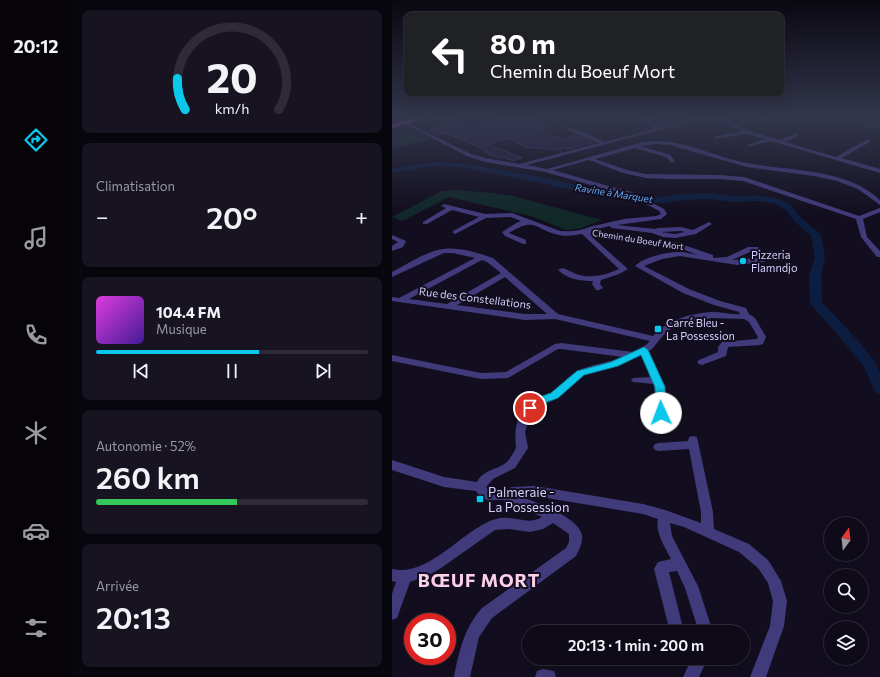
<!DOCTYPE html>
<html lang="fr">
<head>
<meta charset="utf-8">
<style>
  body { margin:0; font-family:Commissioner,sans-serif; background:#171320; color:#f1f3f6; height:100vh; display:flex; flex-direction:column; font-size:15px; white-space:nowrap }
  * { box-sizing:border-box; margin:0 }
  p { font-size:13px; color:#9b9aa1 }
  .icon { flex:none; width:22px; height:22px; fill:none; stroke:currentColor; stroke-width:2; stroke-linecap:round; stroke-linejoin:round }
  .map { position:relative; flex:1; overflow:hidden }
  .details { display:flex; flex-direction:column; gap:10px; padding:10px; background:#08060d; width:320px }
  .details>* { flex:none }
  .hud { position:absolute; left:12px; top:12px; width:380px; height:84px; border-radius:8px; box-shadow:0 4px 16px #0002,0 0 0 1px #2e2b36; background:#202124; color:#fff; overflow:hidden }
  .needle { width:26px; rotate:15deg }
  .controls { position:absolute; left:432px; top:517px; display:grid; gap:8px }
  .controls a { display:grid; place-items:center; width:44px; height:44px; border-radius:50%; background:#0e0a17; box-shadow:0 4px 16px #0002,0 0 0 1px #2e2b36; font-size:20px }
  .speed { position:absolute; left:12px; top:613px; display:flex; gap:8px; font-size:20px; font-weight:700; text-align:center }
  .speed>* { display:grid; place-content:center; width:52px; height:52px; border-radius:50%; background:#0e0a17; box-shadow:0 4px 16px #0002,0 0 0 1px #2e2b36; line-height:1 }
  .speed .limit { border:6px solid #d22; background:#fff; color:#111 }
  .pin { position:absolute; display:grid; place-items:center; width:34px; height:34px; color:#fff; margin:-17px; border:2px solid #fff; border-radius:50%; box-shadow:0 1px 4px #0007 }
  .me { position:absolute; width:44px; margin:-22px; rotate:358deg; stroke-linejoin:round; filter:drop-shadow(0 0 3px #0008) }
  .turn { display:flex; align-items:center; gap:14px; height:84px; padding:0 20px; font-size:18px }
  .turn .icon { width:52px; height:52px; stroke-width:2.5 }
  .turn b { display:block; font-size:28px; line-height:34px }
  .big { font-size:30px; font-weight:600; line-height:1.1 }
  .details .tile { flex:1; display:flex; flex-direction:column; justify-content:center; gap:6px; min-width:0; padding:0 14px; border-radius:8px; background:#171320 }
  .details .dial { align-items:center; gap:0 }
  .dial svg { height:104px; overflow:visible; fill:none; stroke:#2e2b36; stroke-width:7; stroke-linecap:round; text-anchor:middle }
  .dial text { fill:#f1f3f6; stroke:none }
  .song { display:flex; align-items:center; gap:12px }
  .cover { width:48px; height:48px; border-radius:6px; background:linear-gradient(135deg,hsl(300 70% 55%),hsl(260 70% 35%)) }
  .played { height:4px; border-radius:2px; background:linear-gradient(90deg,#0bc7ec 60%,#2e2b36 60%) }
  .keys { display:flex; justify-content:space-around; direction:ltr }
  .heat { display:flex; justify-content:space-between; align-items:center; font-size:22px; direction:ltr }
  .charge { height:6px; border-radius:3px; background:linear-gradient(90deg,#34c759 52%,#2e2b36 0) }
  .trip { position:absolute; left:130px; top:625px; width:228px; height:40px; border-radius:20px; background:#0e0a17; box-shadow:0 4px 16px #0002,0 0 0 1px #2e2b36; font-weight:600; line-height:40px; text-align:center }
  main { display:flex; flex:1; min-height:0 }
  .tab-bar { display:flex; flex-direction:column; width:72px; justify-content:space-around; align-items:center; background:#060409; color:#9b9aa1 }
  .tab-bar .icon { width:28px; height:28px }
  .tab-bar .current { color:#0bc7ec }
  .tab-bar b { font-size:18px; color:#f1f3f6 }
  .map>svg:first-child { display:block }
</style>
</head>
<body>
<main>
<nav class="tab-bar">
<b>20:12</b>
<svg class="icon current" aria-label="directions" viewBox="0 0 24 24"><path d="M12 3l9 9-9 9-9-9zM9 14v-3h6M13 9l2 2-2 2"/></svg>
<svg class="icon" aria-label="music" viewBox="0 0 24 24"><path d="M9 18V5l10-2v13"/><circle cx="6" cy="18" r="3"/><circle cx="16" cy="16" r="3"/></svg>
<svg class="icon" aria-label="phone" viewBox="0 0 24 24"><path d="M5 4h4l2 5-3 2q2 4 5 5l2-3 5 2v4C11 20 4 13 5 4z"/></svg>
<svg class="icon" aria-label="climate" viewBox="0 0 24 24"><path d="M12 3v18M4 7l16 10M4 17L20 7"/></svg>
<svg class="icon" aria-label="car" viewBox="0 0 24 24"><path d="M5 17H2v-5l4-1 3-4h7l3 4 3 1v5h-3M9 17h6M6 11h13"/><circle cx="7" cy="17" r="2"/><circle cx="17" cy="17" r="2"/></svg>
<svg class="icon" aria-label="filters" viewBox="0 0 24 24"><path d="M4 7h16M4 17h16"/><circle cx="9" cy="7" r="2"/><circle cx="15" cy="17" r="2"/></svg>
</nav>
<section class="details">
<div class="tile dial"><svg viewBox="0 0 100 80">
<path d="M14 69A42 42 0 1 1 86 69"/>
<path d="M14 69A42 42 0 0 1 8 45" stroke="#0bc7ec"/>
<text x="50" y="56" font-size="32" font-weight="700">20</text>
<text x="50" y="72" font-size="11">km/h</text>
</svg></div>
<div class="tile"><p>Climatisation</p>
<div class="heat"><a>−</a><b class="big">20°</b><a>+</a></div>
</div>
<div class="tile">
<div class="song"><i class="cover"></i><div><b>104.4 FM</b><p>Musique</p></div></div>
<div class="played"></div>
<div class="keys"><svg class="icon" aria-label="previous" viewBox="0 0 24 24"><path d="M18 5L8 12l10 7zM5 5v14"/></svg><svg class="icon" aria-label="pause" viewBox="0 0 24 24"><path d="M8 5v14M16 5v14"/></svg><svg class="icon" aria-label="next" viewBox="0 0 24 24"><path d="M6 5l10 7-10 7zM19 5v14"/></svg></div>
</div>
<div class="tile"><p>Autonomie · 52%</p><b class="big">260 km</b><div class="charge"></div></div>
<div class="tile"><p>Arrivée</p><b class="big">20:13</b></div>
</section>
<div class="map">
<svg width="488" height="677" viewBox="0 0 488 677">
  <rect width="100%" height="100%" fill="#120e1f"/>
  <g fill="#112829">
    <polygon points="261,118 306,118 266,126"/>
    <polygon points="433,118 488,118 488,131 461,123"/>
    <polygon points="14,127 39,139 0,149 0,130"/>
    <polygon points="65,190 100,193 121,196 210,220 189,228 174,230 142,217 57,197 10,221 0,217 50,191"/>
  </g>
  <g fill="none" stroke-linecap="round" stroke-linejoin="round">
    <g fill="#0d1d3f" fill-rule="evenodd">
      <polygon points="462,118 488,120 488,124 465,120"/>
      <path d="M40 162 67 163 150 177 205 190 234 194 271 197 291 194 319 193 342 196 364 195 387 199 400 206 408 217 429 235 433 257 429 276 430 302C443 317 483 355 488 372 488 378 488 387 488 394L483 392 472 367 451 341 418 303 417 276 423 257 419 236 402 221 394 210 382 203 364 201 342 202 319 199 291 200 271 203 234 200 205 196 150 183 67 167 40 166 0 173V169Z"/>
    </g>
  </g>
  <polygon fill="#241b40" stroke="#3e2e6a" points="42,118 57,118 80,128 116,118 134,118 158,127 147,130 171,140 185,135 201,142 175,149 171,147 169,150 133,147 117,138 96,144 130,158 121,161 111,157 109,158 97,155 99,154 92,152 96,151 71,140 54,133 47,135 37,130 57,125"/>
  <g fill="none" stroke-linecap="round" stroke-linejoin="round">
    <g fill="#413b7c" fill-rule="evenodd">
      <polygon points="12,118 22,118 0,124 0,122"/>
      <path d="M253 118H258L266 128 308 118H320L286 125 135 165 155 169 251 142C287 136 321 157 355 163 399 172 452 167 488 200V205L466 189 445 181 422 176 355 167 278 145 265 144 248 146 278 155 283 161 280 163 274 157 243 148 203 159 235 170 254 174 328 175 352 177 467 216 488 208V212L471 219 475 237 488 251V257H485L469 237 464 219 351 181 328 179H279L254 178 231 173 197 160 161 170 216 186 240 192 272 209 275 214 269 219 225 225 263 229 266 228 289 227 301 230 317 222 320 224 304 234 283 238 271 237 260 233 220 228 217 226 199 231 203 233 224 237 236 236 262 241 283 242 321 255V258L335 257 356 247H366L375 256 372 262 345 265 288 256 270 259 252 266 297 289 328 301 354 308 357 314 363 318 374 337 371 344 368 345 336 347 334 356 310 365 307 364 305 362 307 360 326 352V347L330 342 365 339 366 337 357 322 352 319 320 318 290 323 274 332 260 349 257 351 273 387 274 413 273 416H265L264 413 262 384 241 382 239 380 241 378 259 377 249 355 225 366 192 375 166 398 153 404 143 411 137 418 133 432 136 448 123 468 101 479 94 487 98 490H111L120 487 143 486 251 504 273 510 309 523V512L297 449 267 451 263 450 261 447 263 444 267 443 296 441 297 437 301 436 305 437 321 512 322 529 357 544 376 560 389 581 395 601 392 626 374 677H358L378 626 381 601 376 583 366 568 347 552 292 527 278 523 280 536 306 586 319 626V632H305V626L293 588 285 571 277 572 292 632H278L262 569 266 562 279 559C273 547 263 533 266 519L251 514 143 496 130 497C146 503 186 517 190 535 191 542 187 550 184 556L100 618 87 637 78 677H62C67 652 72 628 90 608L174 548 177 542V534L161 523 151 529 138 532 117 529 103 530 49 568 37 575 18 582 5 618 0 620V594L4 582 0 581V569C34 577 65 537 94 523 101 519 109 517 117 518 130 519 138 524 150 517L111 500H96L92 499 86 494 84 491 52 487 0 470V460L52 477 85 482C91 469 107 470 116 461 119 457 122 452 124 448 122 426 125 409 146 398 150 396 154 396 158 394 168 388 176 375 186 371 200 364 216 363 231 357L169 349H166L116 378 89 379 0 361V355L89 373 114 372 163 344 169 343 241 352 254 345 258 341 163 319 133 320 0 301V297L7 298 83 258 61 253H52L0 277V272C14 265 36 250 52 249 67 247 86 253 101 258L166 314 261 336C275 320 299 313 320 312 330 312 339 315 348 314L347 312 322 305 291 293 243 266C252 257 275 252 287 252 294 252 300 254 306 255L282 246 262 245 236 240 224 241 200 237 236 269 227 274 209 280 208 284 211 288 207 290H204L200 284 201 281C189 281 175 279 166 270L170 268C175 269 179 272 184 274 199 279 214 275 227 269L190 234C182 235 175 237 167 235 142 230 145 216 117 233L134 240V244H131L113 236 110 232 126 222 129 221 119 217 94 218 63 234 61 233V231L87 217 60 210 35 224H31V222L54 208 49 206 52 204 93 214 120 213 168 231C178 232 189 231 197 227L232 219 264 216 269 214 267 211 236 194 213 189 153 172 93 162 75 156 10 123 14 122 79 154 94 158 127 164 207 143 171 128V126L197 134 212 142 262 129ZM289 231 293 232 283 234 269 232ZM360 251 367 256 366 258 340 260ZM90 260 95 262 109 273 55 304 17 299ZM113 277 155 314H133L65 305Z"/>
      <polygon points="324,118 331,118 357,131 388,140 402,134 406,134 406,136 393,142 444,157 474,140 478,140 478,142 450,158 488,169 488,173 379,141 356,147 356,145 373,139 355,134 322,139 322,137 350,131"/>
      <polygon points="0,235 14,241 11,247 0,251 0,246 6,242 0,239"/>
      <polygon points="300,658 316,658 307,677 291,677"/>
      <polygon points="151,669 162,671 164,677 143,677 145,671"/>
    </g>
    <polygon fill="#c75af8" fill-rule="evenodd" points="23,118 33,118 0,128 0,124"/>
  </g>
  <linearGradient id="sky" x2="0" y2="1"><stop stop-color="#0a0811"/><stop offset="0.55" stop-color="#33364d"/><stop offset="1" stop-color="#33364d" stop-opacity="0"/></linearGradient>
  <rect width="488" height="213" fill="url(#sky)"/>
  <polygon fill="#0bc7ec" stroke="#078199" points="252,347 256,350 273,387 274,413 273,416 265,416 264,413 263,387 249,355 226,366 192,375 166,398 152,403 142,410 135,410 133,408 145,398 159,393 185,371 219,362"/>
  <g fill="#0bc7ec" stroke="#120e1f" stroke-width="1.5">
    <circle cx="351" cy="261" r="4"/>
    <rect x="262" y="325" width="8" height="8" rx="2"/>
    <rect x="84" y="495" width="8" height="8" rx="2"/>
  </g>
  <g text-anchor="middle" stroke-width="4" stroke-linejoin="round" paint-order="stroke">
    <g font-size="9" fill="#d7cefd" stroke="#120e1f">
      <text transform="translate(246 240) rotate(9)" y="3">Chemin du Boeuf Mort</text>
    </g>
    <g font-size="10" font-style="italic" fill="#61a8f8" stroke="#120e1f">
      <text transform="translate(222 193) rotate(9)" y="4">Ravine à Marquet</text>
    </g>
    <g font-size="11" fill="#d7cefd" stroke="#120e1f" text-anchor="start">
      <text x="359" y="259">Pizzeria<tspan x="359" dy="13">Flamndjo</tspan></text>
      <text x="274" y="327">Carré Bleu -<tspan x="274" dy="13">La Possession</tspan></text>
    </g>
    <g font-size="11" fill="#d7cefd" stroke="#120e1f">
      <text transform="translate(83 298) rotate(7)" y="4">Rue des Constellations</text>
    </g>
    <g font-size="13" fill="#d7cefd" stroke="#120e1f" text-anchor="start">
      <text x="96" y="497">Palmeraie -<tspan x="96" dy="15">La Possession</tspan></text>
    </g>
    <g font-size="18" font-weight="bold" letter-spacing="1" fill="#fdd0ea" stroke="#120e1f">
      <text x="87" y="587">BŒUF MORT</text>
    </g>
  </g>
</svg>
<div class="controls">
<a><svg class="needle" viewBox="-14 -14 28 28"><path d="M0-13l5 13h-10z" fill="#e53935"/><path d="M0 13l5-13h-10z" fill="#9b9aa1"/></svg></a>
<a><svg class="icon" aria-label="search" viewBox="0 0 24 24"><circle cx="10" cy="10" r="6"/><path d="M15 15l6 6"/></svg></a>
<a><svg class="icon" aria-label="layers" viewBox="0 0 24 24"><path d="M12 4l9 5-9 5-9-5zM3 14l9 5 9-5"/></svg></a>
</div>
<div class="speed"><div class="limit">30</div></div>
<div class="pin" style="left:138px;top:408px;background:#d93025"><svg class="icon" aria-label="arrive" viewBox="0 0 24 24"><path d="M6 21V4h12l-3 4 3 4H6"/></svg></div>
<svg class="me" style="left:269px;top:413px" viewBox="-20 -20 40 40"><circle r="19" fill="#fff"/><path d="M0-13L10 11 0 6-10 11z" fill="#0bc7ec"/></svg>
<div class="trip">20:13 · 1 min · 200 m</div>
<div class="hud">
<div class="turn"><svg class="icon" aria-label="left" viewBox="0 0 24 24"><path d="M17 20v-9H6M10 6l-5 5 5 5"/></svg><div><b>80 m</b>Chemin du Boeuf Mort</div></div>
</div>
</div>
</main>
</body>
</html>
